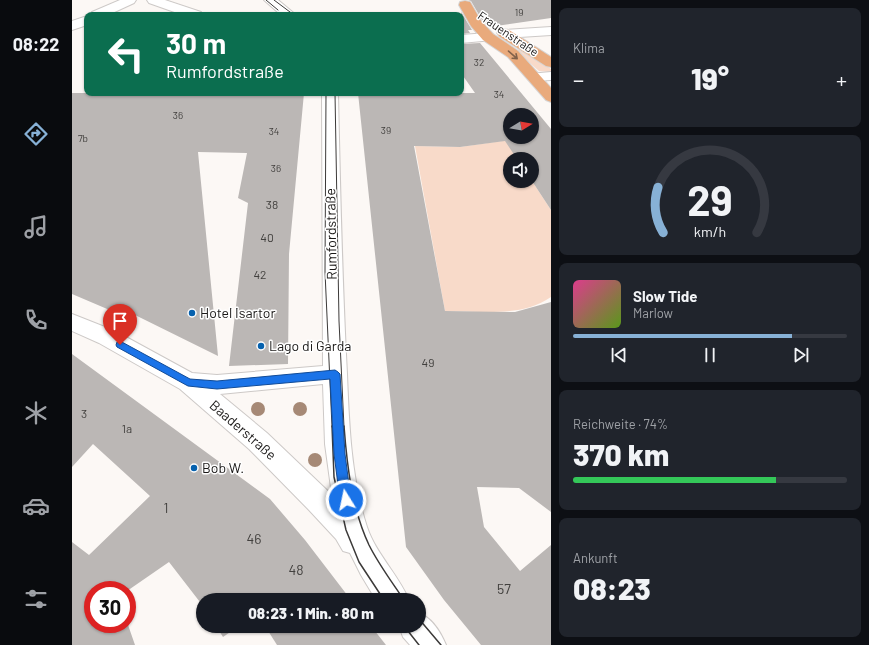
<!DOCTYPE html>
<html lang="de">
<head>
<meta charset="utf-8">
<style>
  body { margin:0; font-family:Barlow,sans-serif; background:#20242c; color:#f1f3f6; height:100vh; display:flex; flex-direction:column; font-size:15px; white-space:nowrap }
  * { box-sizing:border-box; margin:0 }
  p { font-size:13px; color:#9ea1a6 }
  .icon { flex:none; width:22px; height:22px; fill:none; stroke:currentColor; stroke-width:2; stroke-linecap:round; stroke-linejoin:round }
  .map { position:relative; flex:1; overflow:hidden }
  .panel { display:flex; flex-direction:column; gap:8px; padding:8px; background:#0d0f14; width:318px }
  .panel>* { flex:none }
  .top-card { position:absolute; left:12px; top:12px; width:380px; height:84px; border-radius:8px; box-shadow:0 1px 3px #0004; background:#0b6e4f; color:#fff; overflow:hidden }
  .needle { width:26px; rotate:79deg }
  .tools { position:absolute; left:431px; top:108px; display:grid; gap:8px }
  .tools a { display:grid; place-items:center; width:36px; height:36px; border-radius:50%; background:#171b24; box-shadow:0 1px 3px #0004; font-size:20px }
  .speed { position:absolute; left:12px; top:581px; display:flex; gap:8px; font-size:20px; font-weight:700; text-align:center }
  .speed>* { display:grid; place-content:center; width:52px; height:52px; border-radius:50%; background:#171b24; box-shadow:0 1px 3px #0004; line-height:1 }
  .speed .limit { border:6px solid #d22; background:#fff; color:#111 }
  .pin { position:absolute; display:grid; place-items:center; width:34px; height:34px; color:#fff; margin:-41px -17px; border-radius:50% 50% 50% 0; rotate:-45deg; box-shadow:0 0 4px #0007 }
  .pin .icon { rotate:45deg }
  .me { position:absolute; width:44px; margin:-22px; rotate:350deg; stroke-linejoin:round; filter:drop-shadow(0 0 3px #0008) }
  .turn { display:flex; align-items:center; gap:14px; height:84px; padding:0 16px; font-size:18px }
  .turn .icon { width:52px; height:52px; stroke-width:2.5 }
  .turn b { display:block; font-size:28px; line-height:34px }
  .big { font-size:30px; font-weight:800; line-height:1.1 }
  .panel .card { flex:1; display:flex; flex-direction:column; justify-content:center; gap:6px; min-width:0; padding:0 14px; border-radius:8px; background:#20242c }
  .panel .dial { align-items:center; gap:0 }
  .dial svg { height:104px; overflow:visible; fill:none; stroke:#363941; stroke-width:7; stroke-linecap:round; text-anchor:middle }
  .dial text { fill:#f1f3f6; stroke:none }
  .song { display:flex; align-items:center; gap:12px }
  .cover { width:48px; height:48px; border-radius:6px; background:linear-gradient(135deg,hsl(330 70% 55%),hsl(90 70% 35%)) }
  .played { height:4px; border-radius:2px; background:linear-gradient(90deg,#87b1d6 80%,#363941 80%) }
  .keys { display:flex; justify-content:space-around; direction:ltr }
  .heat { display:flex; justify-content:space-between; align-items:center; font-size:22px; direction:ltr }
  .charge { height:6px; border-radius:3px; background:linear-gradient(90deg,#34c759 74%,#363941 0) }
  .trip { position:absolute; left:124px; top:593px; width:230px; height:40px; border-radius:20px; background:#171b24; box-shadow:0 1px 3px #0004; font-weight:800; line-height:40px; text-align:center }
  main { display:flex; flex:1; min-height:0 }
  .dock { display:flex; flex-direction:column; width:72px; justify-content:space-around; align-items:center; background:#090b0e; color:#9ea1a6 }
  .dock .icon { width:28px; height:28px }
  .dock .on { color:#87b1d6 }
  .dock b { font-size:18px; color:#f1f3f6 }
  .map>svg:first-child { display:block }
</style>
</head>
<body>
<main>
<nav class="dock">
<b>08:22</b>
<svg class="icon on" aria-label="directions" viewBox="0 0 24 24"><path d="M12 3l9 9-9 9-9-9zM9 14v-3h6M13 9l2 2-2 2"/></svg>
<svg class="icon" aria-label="music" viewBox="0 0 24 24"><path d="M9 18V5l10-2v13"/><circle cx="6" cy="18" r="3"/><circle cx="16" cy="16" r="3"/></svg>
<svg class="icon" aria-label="phone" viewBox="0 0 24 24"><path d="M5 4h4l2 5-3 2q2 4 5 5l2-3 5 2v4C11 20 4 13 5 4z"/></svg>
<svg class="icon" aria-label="climate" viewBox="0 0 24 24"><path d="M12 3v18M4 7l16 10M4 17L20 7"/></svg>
<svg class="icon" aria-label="car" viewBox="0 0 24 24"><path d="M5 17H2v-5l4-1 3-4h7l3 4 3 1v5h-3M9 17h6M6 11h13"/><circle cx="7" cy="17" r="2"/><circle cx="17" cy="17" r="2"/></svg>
<svg class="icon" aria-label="filters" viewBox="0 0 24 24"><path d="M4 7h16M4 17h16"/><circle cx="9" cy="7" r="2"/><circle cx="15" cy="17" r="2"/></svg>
</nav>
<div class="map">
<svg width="479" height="645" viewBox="0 0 479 645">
  <rect width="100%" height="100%" fill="#fcf8f5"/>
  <g fill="#f8dac9">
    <polygon points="451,49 479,69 479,72 467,71 443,50"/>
    <path d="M437 140 451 159H438V181H460L479 210V297C449 318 408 311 373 311L343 146 388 147Z"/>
  </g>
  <g fill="#bbb7b5" fill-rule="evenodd">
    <polygon points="396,0 479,0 479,18 417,27 410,20 399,1"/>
    <polygon points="389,12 400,30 396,30 398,33 389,34"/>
    <path d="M408 43 479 129V210L460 181V159H445L433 141 388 147 342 146 373 311 443 312 479 302V512L447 488 405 487 412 527 448 571 479 545V645H409L372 600 334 547 286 93H403L389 73V44ZM438 115H460V137H438Z"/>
    <polygon points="0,93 232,93 217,254 216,364 157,366 176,203 166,198 175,153 126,152 146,356 59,313 54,317 0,294"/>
    <polygon points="0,354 198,499 233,540 279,600 131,600 131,606 97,562 55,591 21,590 21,624 55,624 55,622 63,645 0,645 0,542 17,555 78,496 21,444 0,467"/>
    <polygon points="144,626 167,626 151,637"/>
    <polygon points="193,626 299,626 314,645 205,645"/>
  </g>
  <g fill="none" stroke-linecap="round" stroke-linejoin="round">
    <defs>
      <g id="minor">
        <polygon points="48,0 64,0 62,3 36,15 18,15 20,12"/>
        <polygon points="75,0 93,0 129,12 131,15 111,15 77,3"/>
        <polygon points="192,0 206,0 224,15 209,15"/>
        <polygon points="15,16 15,25 0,30 0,21"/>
        <polygon points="479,27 479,35 434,38 429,37 427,34 429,31 434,30"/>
        <polygon points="416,33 421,34 423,37 421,40 389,43 389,35"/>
        <polygon points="479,72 479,80 462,81 457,80 455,77 457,74"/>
        <path d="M250 93H266C268 187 270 281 275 374 277 425 279 478 295 527 304 554 326 574 337 600H304L289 575 278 553 271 551 264 539 237 510 177 449 108 389 27 343 0 331V314L43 331 120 373 145 375 251 366ZM251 384 253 444 260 495 195 433 148 394Z"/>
        <path d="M347 613C360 618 369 633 374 645H338L331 637 327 626H347Z"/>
      </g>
      <g id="major">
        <polygon points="393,1 398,2 409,21 421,34 446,51 479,88 479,102 474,100 436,57 411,40 399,26 387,5 388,2"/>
        <polygon points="432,29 437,30 479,57 479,67 474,66 427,36 425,33 427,30"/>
      </g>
    </defs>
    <use href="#minor" stroke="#cdc9c7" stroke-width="2"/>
    <use href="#major" stroke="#d6d5d5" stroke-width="2"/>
    <use href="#minor" fill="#fff" fill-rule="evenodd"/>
    <use href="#major" fill="#e9aa7c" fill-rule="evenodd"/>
    <g stroke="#3c3a39" stroke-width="1">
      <polyline points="194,0 206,10"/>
      <polyline points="202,0 222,15"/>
      <polyline points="254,93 253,272 260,427"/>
      <polyline points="263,93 267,321 272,427"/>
    </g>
    <g stroke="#3c3a39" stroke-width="1.5">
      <polyline points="260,426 262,477 274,530 287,562 312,600"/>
      <path d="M272 426C275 466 280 509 297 545 307 565 320 582 332 600"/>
      <polyline points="347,619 369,645"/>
      <polyline points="332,626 347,645"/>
    </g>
  </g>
  <g fill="#a68976">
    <circle cx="186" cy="409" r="7"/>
    <circle cx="228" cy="409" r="7"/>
    <circle cx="243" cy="460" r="7"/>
  </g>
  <defs><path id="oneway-shaft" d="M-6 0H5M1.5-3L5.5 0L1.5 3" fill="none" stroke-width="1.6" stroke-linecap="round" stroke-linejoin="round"/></defs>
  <use stroke="#82614a" href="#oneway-shaft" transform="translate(441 55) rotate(41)"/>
  <polygon fill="#1a73e8" stroke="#114b97" points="48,341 118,379 145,381 263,370 266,372 268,374 273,454 279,500 277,503 274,505 270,503 268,500 262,454 258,379 145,389 116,386 45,347 44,345 45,342"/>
  <g fill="#0661ae" stroke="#fff" stroke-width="1.5">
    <circle cx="120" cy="313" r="4"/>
    <circle cx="189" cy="346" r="4"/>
    <circle cx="122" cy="468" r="4"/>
  </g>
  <g text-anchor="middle" stroke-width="3" stroke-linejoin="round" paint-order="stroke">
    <g font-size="10" fill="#42403e">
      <text x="447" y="16">19</text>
      <text x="407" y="66">32</text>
      <text x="427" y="98">34</text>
      <text x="106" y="119">36</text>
      <text x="314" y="134">39</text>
      <text x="202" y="135">34</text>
      <text x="11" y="142">7b</text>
      <text x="204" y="172">36</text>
    </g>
    <g font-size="12" fill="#1a1817" stroke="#fff">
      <text transform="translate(436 34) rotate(34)" y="4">Frauenstraße</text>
    </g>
    <g font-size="12" fill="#42403e">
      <text x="200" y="209">38</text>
      <text x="195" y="242">40</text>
      <text x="188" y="279">42</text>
      <text x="356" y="367">49</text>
      <text x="12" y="418">3</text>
      <text x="55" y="433">1a</text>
    </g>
    <g font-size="14" fill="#1a1817" stroke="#fff">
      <text transform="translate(259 234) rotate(-91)" y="5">Rumfordstraße</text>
      <text transform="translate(171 430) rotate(41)" y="5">Baaderstraße</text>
    </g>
    <g font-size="14" fill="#1a1817" stroke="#fff" text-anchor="start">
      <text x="128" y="318">Hotel Isartor</text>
      <text x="197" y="351">Lago di Garda</text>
      <text x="130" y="473">Bob W.</text>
    </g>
    <g font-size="14" fill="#42403e">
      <text x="94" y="513">1</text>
      <text x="182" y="544">46</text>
      <text x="224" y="575">48</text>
      <text x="432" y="594">57</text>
    </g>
  </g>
</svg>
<div class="tools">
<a><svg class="needle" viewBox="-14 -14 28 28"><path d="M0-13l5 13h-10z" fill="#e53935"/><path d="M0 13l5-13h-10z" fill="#9ea1a6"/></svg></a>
<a><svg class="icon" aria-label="sound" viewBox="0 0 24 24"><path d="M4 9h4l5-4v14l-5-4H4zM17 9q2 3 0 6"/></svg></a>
</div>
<div class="speed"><div class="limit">30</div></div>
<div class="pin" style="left:48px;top:345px;background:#d93025"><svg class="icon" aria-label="arrive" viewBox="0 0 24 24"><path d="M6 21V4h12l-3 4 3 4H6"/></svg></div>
<svg class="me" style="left:274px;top:500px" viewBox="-20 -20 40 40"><circle r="17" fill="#1a73e8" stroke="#fff" stroke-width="3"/><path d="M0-11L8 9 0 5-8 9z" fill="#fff"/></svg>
<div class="trip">08:23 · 1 Min. · 80 m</div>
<div class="top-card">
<div class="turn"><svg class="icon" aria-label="left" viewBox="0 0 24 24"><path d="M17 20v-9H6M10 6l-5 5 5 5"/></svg><div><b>30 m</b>Rumfordstraße</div></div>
</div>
</div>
<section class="panel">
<div class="card"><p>Klima</p>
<div class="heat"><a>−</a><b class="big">19°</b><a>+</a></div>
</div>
<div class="card dial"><svg viewBox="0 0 100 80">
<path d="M14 69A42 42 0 1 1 86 69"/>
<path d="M14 69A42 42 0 0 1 10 34" stroke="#87b1d6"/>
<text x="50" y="56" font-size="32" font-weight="700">29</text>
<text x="50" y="72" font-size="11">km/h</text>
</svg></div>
<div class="card">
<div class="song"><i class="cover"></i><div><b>Slow Tide</b><p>Marlow</p></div></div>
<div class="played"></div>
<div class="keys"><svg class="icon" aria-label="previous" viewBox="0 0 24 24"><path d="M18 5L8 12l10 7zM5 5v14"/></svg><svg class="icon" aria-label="pause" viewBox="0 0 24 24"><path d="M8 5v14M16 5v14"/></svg><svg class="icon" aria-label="next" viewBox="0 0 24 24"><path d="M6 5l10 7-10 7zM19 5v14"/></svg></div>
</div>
<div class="card"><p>Reichweite · 74%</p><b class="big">370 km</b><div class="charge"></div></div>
<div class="card"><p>Ankunft</p><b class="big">08:23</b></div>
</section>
</main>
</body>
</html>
